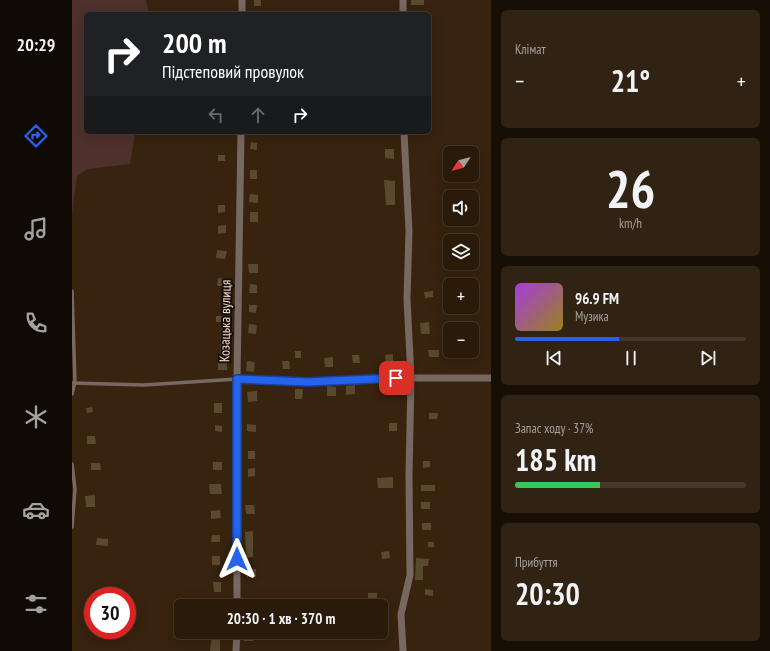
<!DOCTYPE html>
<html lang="uk">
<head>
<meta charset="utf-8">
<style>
  body { margin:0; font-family:"PT Sans Narrow",sans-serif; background:#312313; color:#f1f3f6; height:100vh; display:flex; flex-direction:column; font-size:15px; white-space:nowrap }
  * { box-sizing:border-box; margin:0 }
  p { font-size:13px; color:#a5a19c }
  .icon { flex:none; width:22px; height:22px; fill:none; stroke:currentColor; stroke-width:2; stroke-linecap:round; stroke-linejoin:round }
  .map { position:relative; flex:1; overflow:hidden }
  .sheet { display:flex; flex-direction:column; gap:10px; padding:10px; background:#170e06; width:279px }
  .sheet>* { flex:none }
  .top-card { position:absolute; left:12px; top:12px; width:347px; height:122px; border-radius:6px; box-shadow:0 4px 16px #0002,0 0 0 1px #45382b; background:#202124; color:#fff; overflow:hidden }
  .needle { width:26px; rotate:234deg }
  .fabs { position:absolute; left:371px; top:146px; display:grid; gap:8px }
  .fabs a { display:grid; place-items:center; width:36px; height:36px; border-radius:6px; background:#291a0a; box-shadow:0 4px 16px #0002,0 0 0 1px #45382b; font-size:20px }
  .speed { position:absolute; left:12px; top:587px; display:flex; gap:8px; font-size:20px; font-weight:700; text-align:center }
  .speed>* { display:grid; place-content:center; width:52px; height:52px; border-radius:50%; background:#291a0a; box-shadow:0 4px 16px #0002,0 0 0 1px #45382b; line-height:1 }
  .speed .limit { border:6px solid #d22; background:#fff; color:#111 }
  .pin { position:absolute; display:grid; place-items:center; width:34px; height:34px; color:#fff; margin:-17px; border-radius:8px; box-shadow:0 2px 6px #0006 }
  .me { position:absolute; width:44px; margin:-22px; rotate:0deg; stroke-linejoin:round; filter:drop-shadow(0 0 3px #0008) }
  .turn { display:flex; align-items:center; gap:14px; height:84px; padding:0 12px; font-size:18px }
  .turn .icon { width:52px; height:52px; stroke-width:2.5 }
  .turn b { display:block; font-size:28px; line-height:34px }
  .lanes { display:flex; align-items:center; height:38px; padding:0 12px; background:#0003; justify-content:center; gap:20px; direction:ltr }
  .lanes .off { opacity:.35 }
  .big { font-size:30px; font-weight:600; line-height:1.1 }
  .sheet .widget { flex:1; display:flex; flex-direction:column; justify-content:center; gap:6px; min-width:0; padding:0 14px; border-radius:6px; background:#312313 }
  .sheet .dial { align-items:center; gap:0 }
  .dial b { font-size:52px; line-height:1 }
  .song { display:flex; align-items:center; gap:12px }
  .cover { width:48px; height:48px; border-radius:6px; background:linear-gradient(135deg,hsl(280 70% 55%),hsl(50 70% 35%)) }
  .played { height:4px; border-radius:2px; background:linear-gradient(90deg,#2563eb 45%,#45382b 45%) }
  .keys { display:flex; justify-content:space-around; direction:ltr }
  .heat { display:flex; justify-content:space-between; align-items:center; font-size:22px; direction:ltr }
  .charge { height:6px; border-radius:3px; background:linear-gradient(90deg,#34c759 37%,#45382b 0) }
  .trip { position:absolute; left:102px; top:599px; width:214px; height:40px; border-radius:6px; background:#291a0a; box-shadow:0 4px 16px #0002,0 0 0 1px #45382b; font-weight:600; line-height:40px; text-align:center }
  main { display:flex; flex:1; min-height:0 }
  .tab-bar { display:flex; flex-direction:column; width:72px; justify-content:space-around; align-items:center; background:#100a04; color:#a5a19c }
  .tab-bar .icon { width:28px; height:28px }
  .tab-bar .selected { color:#2563eb }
  .tab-bar b { font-size:18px; color:#f1f3f6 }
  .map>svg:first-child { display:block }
</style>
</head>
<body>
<main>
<nav class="tab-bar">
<b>20:29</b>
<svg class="icon selected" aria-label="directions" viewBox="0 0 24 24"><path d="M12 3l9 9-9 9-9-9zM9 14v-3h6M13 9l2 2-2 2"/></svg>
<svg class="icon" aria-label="music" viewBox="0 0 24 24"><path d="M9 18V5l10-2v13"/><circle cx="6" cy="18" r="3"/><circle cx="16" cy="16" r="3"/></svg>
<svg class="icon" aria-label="phone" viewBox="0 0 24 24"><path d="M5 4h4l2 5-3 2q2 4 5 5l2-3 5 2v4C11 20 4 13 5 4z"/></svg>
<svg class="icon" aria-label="climate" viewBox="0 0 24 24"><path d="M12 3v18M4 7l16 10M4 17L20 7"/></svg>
<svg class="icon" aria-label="car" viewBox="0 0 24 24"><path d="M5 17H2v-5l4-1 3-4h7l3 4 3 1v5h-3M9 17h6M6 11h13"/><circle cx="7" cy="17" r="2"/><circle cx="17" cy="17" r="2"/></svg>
<svg class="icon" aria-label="filters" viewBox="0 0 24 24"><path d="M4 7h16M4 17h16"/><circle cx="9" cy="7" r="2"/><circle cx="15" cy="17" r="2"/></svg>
</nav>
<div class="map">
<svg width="419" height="651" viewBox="0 0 419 651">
  <rect width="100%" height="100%" fill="#37230e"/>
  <polygon fill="#4e302c" points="0,0 74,0 77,14 14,14 14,132 63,133 58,164 16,169 5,176 0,214"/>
  <g fill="#59492f">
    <rect x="182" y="0" width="7" height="6"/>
    <rect x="339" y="0" width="13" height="5"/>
    <polygon points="179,142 185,143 185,150 178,149"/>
    <polygon points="313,149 322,149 322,159 313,158"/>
    <rect x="146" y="155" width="7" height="6"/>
    <rect x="178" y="170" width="7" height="9"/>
    <polygon points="312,180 323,181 323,205 314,205"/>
    <polygon points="178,194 186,195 186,203 177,202"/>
    <polygon points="146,205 153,205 153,212 146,213"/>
    <rect x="178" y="212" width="8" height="10"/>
    <polygon points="154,225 154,233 146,234 146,226"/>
    <polygon points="145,250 155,251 153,259 144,258"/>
    <polygon points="176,264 186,264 186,273 177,273"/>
    <polygon points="146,278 154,279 154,286 145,286"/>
    <polygon points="178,284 185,285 185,293 177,293"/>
    <polygon points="361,291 361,297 353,298 352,292"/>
    <polygon points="177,305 185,305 184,313 177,312"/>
    <polygon points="144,316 155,316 155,370 146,370 146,361 148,361 149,322 144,322"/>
    <polygon points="357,322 358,334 349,334 348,323"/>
    <polygon points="177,324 185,325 184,334 176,333"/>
    <polygon points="356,350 367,350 367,357 357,357"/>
    <rect x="223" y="351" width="6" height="7"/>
    <polygon points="321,354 321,362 314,363 313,355"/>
    <polygon points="280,355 287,355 288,363 281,363"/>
    <polygon points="261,357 261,367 253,367 252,358"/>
    <polygon points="175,361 183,362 182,372 174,371"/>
    <polygon points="210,361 217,361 218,369 211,369"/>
    <polygon points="327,383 327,392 318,392 318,384"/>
    <polygon points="283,385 283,394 274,395 274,386"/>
    <polygon points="255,386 264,387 264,396 255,396"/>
    <polygon points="223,389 231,389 230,399 223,399"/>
    <polygon points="185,391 185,401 176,402 175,392"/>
    <rect x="142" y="403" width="8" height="10"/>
    <polygon points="20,407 21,412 15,413 14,408"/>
    <polygon points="357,413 366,413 365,419 357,419"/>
    <rect x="317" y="423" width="8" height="8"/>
    <polygon points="175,424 184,425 184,432 175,431"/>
    <polygon points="143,425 150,426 150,432 143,431"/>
    <polygon points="15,436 23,436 24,444 15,444"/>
    <rect x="176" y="451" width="7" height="8"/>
    <polygon points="351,461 358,461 358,467 351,468"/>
    <rect x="141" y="462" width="9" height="8"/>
    <polygon points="19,463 28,463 29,470 19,470"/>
    <polygon points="183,468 183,476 176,477 176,469"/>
    <polygon points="321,477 321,488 306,488 305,478"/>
    <polygon points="137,484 149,484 150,494 138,494"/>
    <rect x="349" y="485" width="14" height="6"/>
    <polygon points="23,495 23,507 14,507 13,496"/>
    <rect x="349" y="502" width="9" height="7"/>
    <polygon points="173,505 182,505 183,514 174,514"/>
    <polygon points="148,510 149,518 139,519 139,511"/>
    <rect x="350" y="523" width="9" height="7"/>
    <polygon points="181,531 181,557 174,558 173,532"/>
    <polygon points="140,535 148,535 148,542 139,542"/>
    <polygon points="25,538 36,539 36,546 24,545"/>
    <rect x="356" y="542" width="6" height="5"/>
    <polygon points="317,551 318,558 310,559 309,552"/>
    <rect x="140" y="556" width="8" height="9"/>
    <polygon points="344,558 357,559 356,566 351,566 351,580 343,580"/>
    <rect x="175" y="569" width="9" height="8"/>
    <polygon points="141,582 149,582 149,592 142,592"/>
    <polygon points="353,589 361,590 361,596 353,595"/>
    <rect x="296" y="593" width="9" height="8"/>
    <polygon points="309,626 316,626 316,636 309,635"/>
    <polygon points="140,632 148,632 148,651 138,651"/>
    <rect x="172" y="633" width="9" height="8"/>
  </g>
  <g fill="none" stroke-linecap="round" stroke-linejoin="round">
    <g stroke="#776862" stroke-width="3.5">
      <polyline points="0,291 3,382 0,394"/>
      <polyline points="0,383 72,385 165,379"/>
      <polyline points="0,464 3,489 0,527"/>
    </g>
    <g stroke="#776862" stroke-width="7">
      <polyline points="170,14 170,0"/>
      <polyline points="331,14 331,0"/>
      <polyline points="165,379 235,382 339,378 419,378"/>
      <polyline points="165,606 165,379 169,132"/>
      <polyline points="164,651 165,632"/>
      <polyline points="331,651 329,614 338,575 337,475 339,378 335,299 337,231 332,132"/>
    </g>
  </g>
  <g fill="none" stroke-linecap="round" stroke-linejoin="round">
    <defs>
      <polyline id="route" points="165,559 165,379 235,382 324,378"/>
    </defs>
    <use href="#route" stroke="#184099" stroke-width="10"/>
    <use href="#route" stroke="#2563eb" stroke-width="7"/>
  </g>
  <g text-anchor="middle" stroke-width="4" stroke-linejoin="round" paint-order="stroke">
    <g font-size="14" fill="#eddfd3" stroke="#180e06">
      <text transform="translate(153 321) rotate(-89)" y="5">Козацька вулиця</text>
    </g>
  </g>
</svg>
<div class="fabs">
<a><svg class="needle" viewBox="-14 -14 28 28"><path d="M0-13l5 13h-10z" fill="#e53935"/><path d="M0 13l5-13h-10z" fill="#a5a19c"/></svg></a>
<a><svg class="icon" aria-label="sound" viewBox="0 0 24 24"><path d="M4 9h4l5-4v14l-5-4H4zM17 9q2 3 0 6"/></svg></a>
<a><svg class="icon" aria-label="layers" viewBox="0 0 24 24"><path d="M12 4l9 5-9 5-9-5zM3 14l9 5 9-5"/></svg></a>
<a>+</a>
<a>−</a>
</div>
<div class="speed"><div class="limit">30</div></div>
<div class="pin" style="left:324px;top:378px;background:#d93025"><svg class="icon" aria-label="arrive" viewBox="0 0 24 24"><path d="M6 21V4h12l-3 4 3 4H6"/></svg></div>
<svg class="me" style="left:165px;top:559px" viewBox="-20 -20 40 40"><path d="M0-17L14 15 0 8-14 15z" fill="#2563eb" stroke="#fff" stroke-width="4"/></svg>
<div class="trip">20:30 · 1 хв · 370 m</div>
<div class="top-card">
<div class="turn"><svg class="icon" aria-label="right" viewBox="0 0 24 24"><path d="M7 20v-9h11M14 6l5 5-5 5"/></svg><div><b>200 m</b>Підстеповий провулок</div></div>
<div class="lanes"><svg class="icon off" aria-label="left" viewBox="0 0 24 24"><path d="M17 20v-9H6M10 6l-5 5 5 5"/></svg><svg class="icon off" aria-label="ahead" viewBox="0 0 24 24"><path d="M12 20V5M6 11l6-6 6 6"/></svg><svg class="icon" aria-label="right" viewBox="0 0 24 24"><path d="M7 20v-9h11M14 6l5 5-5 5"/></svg></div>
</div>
</div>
<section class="sheet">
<div class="widget"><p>Клімат</p>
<div class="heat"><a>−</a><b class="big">21°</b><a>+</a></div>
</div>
<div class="widget dial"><b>26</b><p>km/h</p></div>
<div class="widget">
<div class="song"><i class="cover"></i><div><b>96.9 FM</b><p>Музика</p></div></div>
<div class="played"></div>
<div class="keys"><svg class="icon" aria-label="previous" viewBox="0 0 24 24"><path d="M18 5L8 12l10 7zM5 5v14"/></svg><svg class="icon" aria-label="pause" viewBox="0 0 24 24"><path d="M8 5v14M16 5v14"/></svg><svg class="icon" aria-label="next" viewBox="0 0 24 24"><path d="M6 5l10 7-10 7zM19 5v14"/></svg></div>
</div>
<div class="widget"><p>Запас ходу · 37%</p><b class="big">185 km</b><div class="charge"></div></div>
<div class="widget"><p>Прибуття</p><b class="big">20:30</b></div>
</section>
</main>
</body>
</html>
